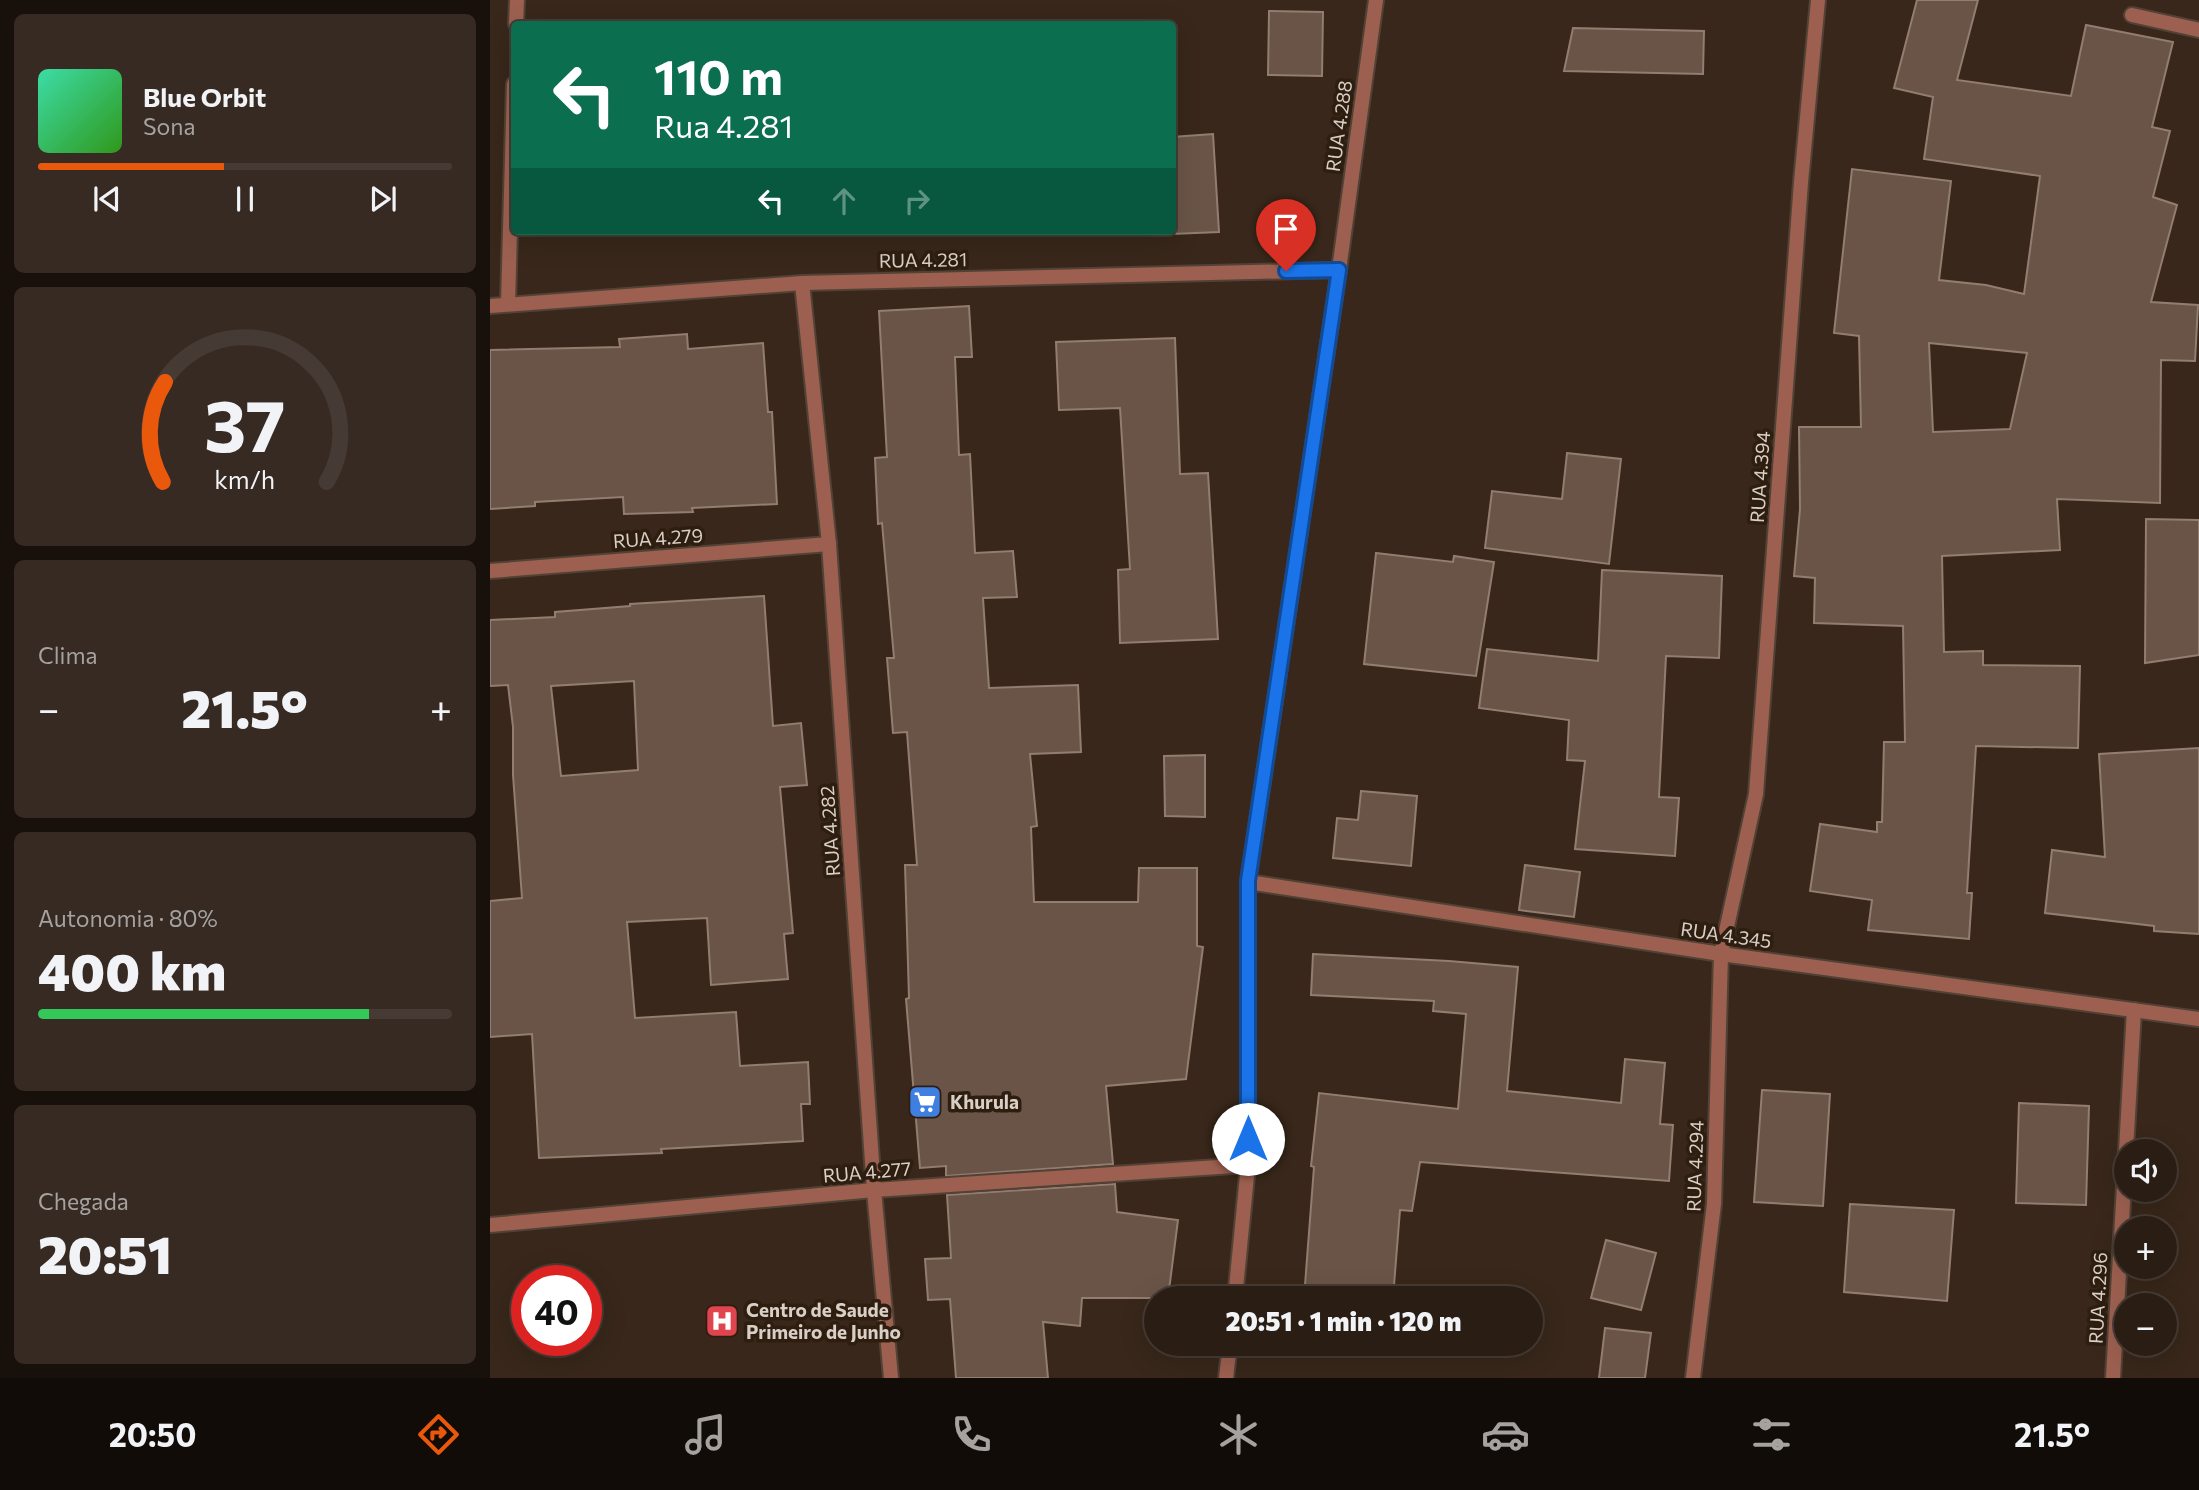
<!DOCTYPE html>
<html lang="pt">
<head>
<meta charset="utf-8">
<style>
  body { margin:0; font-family:Commissioner,sans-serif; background:#362a22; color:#f1f3f6; height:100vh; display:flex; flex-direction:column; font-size:26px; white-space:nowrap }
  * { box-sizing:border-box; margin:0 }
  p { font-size:23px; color:#a5a2a0 }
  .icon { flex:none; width:38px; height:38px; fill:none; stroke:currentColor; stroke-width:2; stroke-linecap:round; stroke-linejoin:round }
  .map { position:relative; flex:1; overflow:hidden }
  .side { display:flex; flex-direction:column; gap:14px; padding:14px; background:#17100b; width:490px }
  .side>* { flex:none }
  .top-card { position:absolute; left:21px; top:21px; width:665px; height:214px; border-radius:7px; box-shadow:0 7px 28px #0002,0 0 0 2px #463b34; background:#0b6e4f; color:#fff; overflow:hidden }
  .buttons { position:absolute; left:1624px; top:1139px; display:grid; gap:14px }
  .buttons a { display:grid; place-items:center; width:63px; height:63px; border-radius:50%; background:#2a1d14; box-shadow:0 7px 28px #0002,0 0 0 2px #463b34; font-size:35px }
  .speed { position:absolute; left:21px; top:1265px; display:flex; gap:14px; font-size:35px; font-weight:700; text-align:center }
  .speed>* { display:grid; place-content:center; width:91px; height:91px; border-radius:50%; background:#2a1d14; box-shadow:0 7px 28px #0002,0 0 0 2px #463b34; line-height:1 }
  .speed .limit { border:10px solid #d22; background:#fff; color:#111 }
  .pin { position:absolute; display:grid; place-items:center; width:60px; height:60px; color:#fff; margin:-72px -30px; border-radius:50% 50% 50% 0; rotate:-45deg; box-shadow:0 0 7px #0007 }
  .pin .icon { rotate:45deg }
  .me { position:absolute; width:77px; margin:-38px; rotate:0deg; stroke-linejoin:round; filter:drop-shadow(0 0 5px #0008) }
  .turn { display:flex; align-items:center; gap:24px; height:147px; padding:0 28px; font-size:32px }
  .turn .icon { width:91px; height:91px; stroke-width:2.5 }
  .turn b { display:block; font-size:49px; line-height:60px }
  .lanes { display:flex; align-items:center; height:66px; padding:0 28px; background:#0003; justify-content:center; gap:35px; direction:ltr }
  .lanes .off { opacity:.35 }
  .big { font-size:52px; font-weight:800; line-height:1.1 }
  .side .widget { flex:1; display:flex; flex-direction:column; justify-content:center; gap:10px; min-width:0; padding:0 24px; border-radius:10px; background:#362a22 }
  .side .dial { align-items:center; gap:0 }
  .dial svg { height:182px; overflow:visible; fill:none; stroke:#463b34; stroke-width:7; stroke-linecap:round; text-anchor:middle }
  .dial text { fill:#f1f3f6; stroke:none }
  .song { display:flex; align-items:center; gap:21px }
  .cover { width:84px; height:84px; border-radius:10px; background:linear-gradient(135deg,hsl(160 70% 55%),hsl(110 70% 35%)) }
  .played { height:7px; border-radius:4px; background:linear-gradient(90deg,#ea580c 45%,#463b34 45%) }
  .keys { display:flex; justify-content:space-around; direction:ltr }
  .heat { display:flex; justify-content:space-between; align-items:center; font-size:38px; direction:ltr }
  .charge { height:10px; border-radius:5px; background:linear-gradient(90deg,#34c759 80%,#463b34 0) }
  .trip { position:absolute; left:654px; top:1286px; width:399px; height:70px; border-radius:35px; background:#2a1d14; box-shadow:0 7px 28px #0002,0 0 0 2px #463b34; font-weight:800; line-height:70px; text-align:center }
  .tab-bar { display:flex; height:112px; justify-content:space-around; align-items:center; background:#110c08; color:#a5a2a0 }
  .tab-bar .icon { width:49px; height:49px }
  .tab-bar .selected { color:#ea580c }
  .tab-bar b { font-size:32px; color:#f1f3f6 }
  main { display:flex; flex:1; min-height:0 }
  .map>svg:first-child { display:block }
</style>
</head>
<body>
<main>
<section class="side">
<div class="widget">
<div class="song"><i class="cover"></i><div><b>Blue Orbit</b><p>Sona</p></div></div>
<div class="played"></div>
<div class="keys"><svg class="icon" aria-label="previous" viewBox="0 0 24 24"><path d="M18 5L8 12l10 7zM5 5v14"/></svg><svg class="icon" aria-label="pause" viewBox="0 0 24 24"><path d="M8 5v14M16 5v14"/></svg><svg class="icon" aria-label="next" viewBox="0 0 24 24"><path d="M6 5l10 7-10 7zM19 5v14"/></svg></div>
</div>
<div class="widget dial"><svg viewBox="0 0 100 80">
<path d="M14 69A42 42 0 1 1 86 69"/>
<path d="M14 69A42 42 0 0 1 15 25" stroke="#ea580c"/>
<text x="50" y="56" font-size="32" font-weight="700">37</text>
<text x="50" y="72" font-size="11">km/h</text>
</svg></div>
<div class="widget"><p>Clima</p>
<div class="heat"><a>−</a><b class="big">21.5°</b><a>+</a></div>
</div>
<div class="widget"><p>Autonomia · 80%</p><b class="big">400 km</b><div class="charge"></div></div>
<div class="widget"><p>Chegada</p><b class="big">20:51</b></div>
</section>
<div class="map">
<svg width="1709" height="1378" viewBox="0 0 1709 1378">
  <rect width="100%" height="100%" fill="#38271a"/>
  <g fill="#6a5448" stroke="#937c70" stroke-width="2" fill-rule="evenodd">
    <path d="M1427 0H1488L1467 80 1581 96 1596 25 1683 42 1662 127 1680 131 1663 197 1687 205 1661 302 1708 305 1705 361 1671 360 1670 503 1567 499 1570 550 1452 556 1454 652 1493 651V665L1590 666 1588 748 1486 746 1477 893H1482L1479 939 1378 930 1382 900 1320 891 1330 824 1387 832V822H1392L1394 742H1415L1413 626 1324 623 1325 578 1304 576 1310 509 1309 427H1371L1369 336 1344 333 1362 169 1461 181 1449 280 1496 285 1534 294 1550 176 1434 159 1443 97 1404 88ZM1439 343 1537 353 1520 429 1443 432Z"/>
    <polygon points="779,11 833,12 832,76 778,75"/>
    <polygon points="1083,28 1214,31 1213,74 1074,71"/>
    <polygon points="723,134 729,232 682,234 682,137"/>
    <polygon points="479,306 482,357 465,357 469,455 480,454 485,553 523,551 527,597 493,598 499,688 588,685 591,752 540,754 547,826 541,827 544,902 648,902 649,868 707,868 707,946 713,947 696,1079 616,1086 623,1164 456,1176 456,1166 430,1168 416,999 419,998 415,865 427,865 417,732 403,733 397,658 404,658 392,523 388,524 385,458 397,457 389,311"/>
    <polygon points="197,334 198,349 273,343 278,412 282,412 287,504 202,508 203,512 134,514 133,497 45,502 45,506 0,509 0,350 130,347 129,339"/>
    <polygon points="685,338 690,474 718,473 728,639 630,643 628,570 640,569 630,408 569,410 566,342"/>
    <polygon points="1077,453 1131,459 1119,564 995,548 1002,491 1072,499"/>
    <polygon points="1656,519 1709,520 1709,655 1655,663"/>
    <polygon points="886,553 963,562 964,556 1004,562 986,676 874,664"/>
    <polygon points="1112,570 1232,576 1229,658 1176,656 1169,797 1189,798 1185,856 1085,849 1095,761 1077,760 1079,720 989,708 997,649 1108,661"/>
    <path d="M274 596 283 726 311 723 317 785 290 787 303 933 294 934 298 979 221 985 217 918 137 922 145 1018 246 1012 250 1066 318 1062 320 1104H311L313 1141 171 1149 172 1153 49 1158 42 1034 0 1037V901L32 898 23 775V727L18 685 0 686V620L65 617V612L140 606V604ZM144 681 148 770 71 776 61 686Z"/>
    <polygon points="1709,748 1709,934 1664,931 1664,926 1555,913 1562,850 1615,857 1609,754"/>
    <polygon points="715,755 715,817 675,816 674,756"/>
    <polygon points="871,791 927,796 921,866 843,858 847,818 868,820"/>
    <polygon points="1035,865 1090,872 1084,917 1029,910"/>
    <polygon points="823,954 959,961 1028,967 1017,1091 1131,1103 1135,1059 1175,1063 1170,1124 1183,1125 1179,1181 930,1162 922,1211 910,1210 903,1298 814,1298 824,1167 821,1166 829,1093 968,1109 976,1014 943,1011 944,1001 821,995"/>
    <polygon points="1272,1090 1340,1094 1333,1206 1264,1202"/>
    <polygon points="1529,1103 1599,1106 1596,1205 1526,1203"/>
    <polygon points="625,1184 627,1212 688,1220 678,1298 592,1298 590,1326 553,1322 558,1378 466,1378 460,1299 438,1300 435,1259 461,1258 457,1195"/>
    <polygon points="1360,1204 1464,1210 1457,1301 1354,1292"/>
    <polygon points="1116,1240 1166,1253 1151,1310 1101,1298"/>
    <polygon points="1115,1328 1161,1333 1155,1378 1109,1378"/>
  </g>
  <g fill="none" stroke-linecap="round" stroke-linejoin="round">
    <defs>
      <g id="minor">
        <polyline points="1642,15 1709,30"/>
        <polyline points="26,24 27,0"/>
        <polyline points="312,283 339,544 384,1190 401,1378"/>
        <polyline points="18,304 24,84"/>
        <polyline points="0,306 312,283 849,270"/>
        <polyline points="0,571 339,544"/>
        <polyline points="758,882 1231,954 1709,1019"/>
        <polyline points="0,1225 384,1190 758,1165"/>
        <polyline points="1203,1378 1224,1204 1231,954 1266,794 1311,182 1328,0"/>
        <polyline points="1623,1378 1644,1010"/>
      </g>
      <g id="tertiary">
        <polyline points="745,1298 758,1165 758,882 849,270 886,0"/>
        <polyline points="736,1378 740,1344"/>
      </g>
    </defs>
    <use href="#minor" stroke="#524236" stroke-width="18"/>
    <use href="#tertiary" stroke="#524236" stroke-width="18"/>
    <use href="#minor" stroke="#9d6050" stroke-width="14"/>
    <use href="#tertiary" stroke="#9d6050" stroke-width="14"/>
  </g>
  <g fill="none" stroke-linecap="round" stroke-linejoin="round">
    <defs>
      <polyline id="route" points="758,1139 758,881 849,270 796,271"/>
    </defs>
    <use href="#route" stroke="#114b97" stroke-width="18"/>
    <use href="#route" stroke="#1a73e8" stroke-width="12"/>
  </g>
  <defs>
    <symbol id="supermarket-square" viewBox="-11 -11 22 22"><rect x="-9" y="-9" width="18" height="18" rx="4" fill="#3f7fe0" stroke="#2e1e10"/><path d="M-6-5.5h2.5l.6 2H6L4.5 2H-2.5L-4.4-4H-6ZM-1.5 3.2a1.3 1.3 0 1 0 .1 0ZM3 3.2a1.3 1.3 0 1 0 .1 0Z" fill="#fff"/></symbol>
    <symbol id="hospital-square" viewBox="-11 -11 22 22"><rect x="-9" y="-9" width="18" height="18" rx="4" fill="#e0444e" stroke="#2e1e10"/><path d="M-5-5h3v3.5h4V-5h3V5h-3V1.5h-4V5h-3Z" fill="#fff"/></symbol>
  </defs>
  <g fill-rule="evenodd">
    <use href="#supermarket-square" x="416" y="1083" width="38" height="38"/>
    <use href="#hospital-square" x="213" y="1302" width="38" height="38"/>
  </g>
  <g text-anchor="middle" stroke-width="7" stroke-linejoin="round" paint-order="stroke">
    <g font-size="19" fill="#dacfc7" stroke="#2e1e10">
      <text transform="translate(849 126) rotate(-82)" y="7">RUA 4.288</text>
      <text transform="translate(433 260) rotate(-1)" y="7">RUA 4.281</text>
      <text transform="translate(1270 477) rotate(-86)" y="7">RUA 4.394</text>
      <text transform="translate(168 538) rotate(-4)" y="7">RUA 4.279</text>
      <text transform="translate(340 831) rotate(-94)" y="7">RUA 4.282</text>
      <text transform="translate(1236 935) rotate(8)" y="7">RUA 4.345</text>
      <text transform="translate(1205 1166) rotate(-88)" y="7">RUA 4.294</text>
      <text transform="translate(377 1172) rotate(-5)" y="7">RUA 4.277</text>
      <text transform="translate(1608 1298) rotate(-87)" y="7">RUA 4.296</text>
    </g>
    <g font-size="19" font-weight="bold" fill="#dacfc7" stroke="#2e1e10" text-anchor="start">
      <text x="460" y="1109">Khurula</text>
      <text x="256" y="1317">Centro de Saude<tspan x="256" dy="22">Primeiro de Junho</tspan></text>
    </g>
  </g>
</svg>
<div class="buttons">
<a><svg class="icon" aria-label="sound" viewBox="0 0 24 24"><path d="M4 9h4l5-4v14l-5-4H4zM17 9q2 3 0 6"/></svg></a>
<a>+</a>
<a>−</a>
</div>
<div class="speed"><div class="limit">40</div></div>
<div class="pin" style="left:796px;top:271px;background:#d93025"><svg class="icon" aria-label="arrive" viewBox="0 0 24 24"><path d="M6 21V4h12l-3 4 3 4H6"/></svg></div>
<svg class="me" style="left:758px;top:1139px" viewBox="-20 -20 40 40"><circle r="19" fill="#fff"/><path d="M0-13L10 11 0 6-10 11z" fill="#1a73e8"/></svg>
<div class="trip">20:51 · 1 min · 120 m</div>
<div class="top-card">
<div class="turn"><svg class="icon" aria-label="left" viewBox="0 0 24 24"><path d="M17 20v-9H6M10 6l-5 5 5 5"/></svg><div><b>110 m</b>Rua 4.281</div></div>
<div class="lanes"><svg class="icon" aria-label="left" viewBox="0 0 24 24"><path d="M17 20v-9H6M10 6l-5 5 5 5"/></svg><svg class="icon off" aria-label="ahead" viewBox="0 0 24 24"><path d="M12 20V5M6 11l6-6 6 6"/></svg><svg class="icon off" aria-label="right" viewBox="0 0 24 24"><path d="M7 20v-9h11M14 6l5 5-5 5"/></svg></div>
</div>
</div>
</main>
<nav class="tab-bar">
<b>20:50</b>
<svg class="icon selected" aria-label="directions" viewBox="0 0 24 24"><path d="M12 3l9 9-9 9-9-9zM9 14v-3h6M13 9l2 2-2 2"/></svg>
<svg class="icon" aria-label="music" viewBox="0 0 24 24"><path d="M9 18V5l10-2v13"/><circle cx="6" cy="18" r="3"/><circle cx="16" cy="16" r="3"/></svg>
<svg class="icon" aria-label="phone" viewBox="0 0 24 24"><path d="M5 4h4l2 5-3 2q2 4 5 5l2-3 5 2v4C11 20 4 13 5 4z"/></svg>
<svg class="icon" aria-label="climate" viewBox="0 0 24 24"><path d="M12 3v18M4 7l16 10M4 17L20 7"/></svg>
<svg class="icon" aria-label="car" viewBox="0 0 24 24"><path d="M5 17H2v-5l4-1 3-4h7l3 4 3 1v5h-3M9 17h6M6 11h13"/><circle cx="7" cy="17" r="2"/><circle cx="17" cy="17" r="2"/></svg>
<svg class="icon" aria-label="filters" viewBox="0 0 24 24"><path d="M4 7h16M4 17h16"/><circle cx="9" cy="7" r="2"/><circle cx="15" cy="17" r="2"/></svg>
<b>21.5°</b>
</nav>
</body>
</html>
